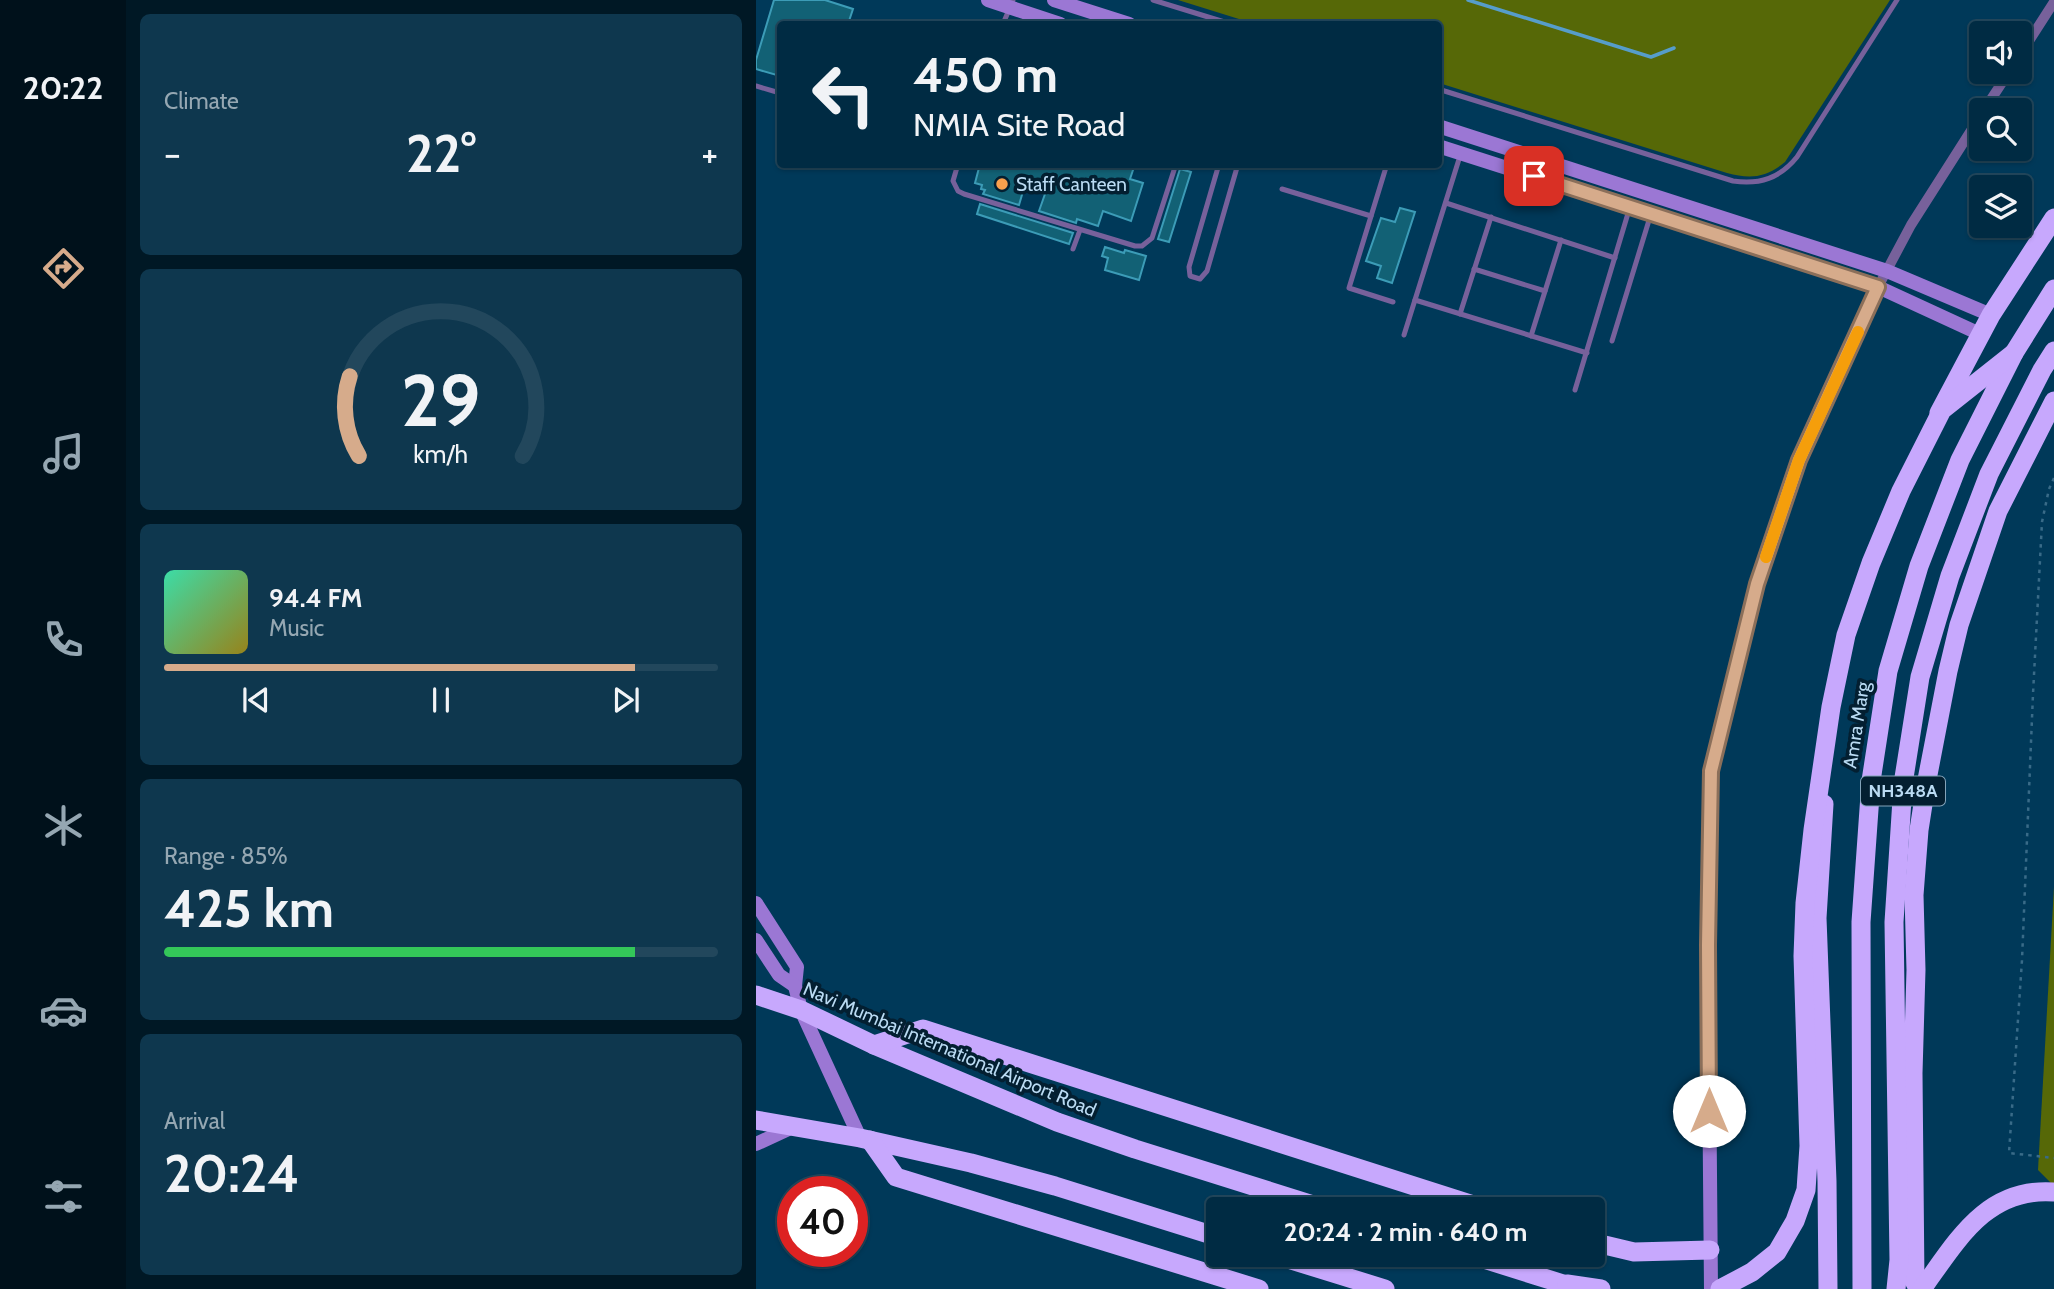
<!DOCTYPE html>
<html lang="en">
<head>
<meta charset="utf-8">
<style>
  body { margin:0; font-family:Cabin,sans-serif; background:#0e374e; color:#f1f3f6; height:100vh; display:flex; flex-direction:column; font-size:26px; white-space:nowrap }
  * { box-sizing:border-box; margin:0 }
  p { font-size:23px; color:#95a7b2 }
  .icon { flex:none; width:38px; height:38px; fill:none; stroke:currentColor; stroke-width:2; stroke-linecap:round; stroke-linejoin:round }
  .map { position:relative; flex:1; overflow:hidden }
  .details { display:flex; flex-direction:column; gap:14px; padding:14px; background:#001825; width:630px }
  .details>* { flex:none }
  .guide { position:absolute; left:21px; top:21px; width:665px; height:147px; border-radius:7px; box-shadow:0 2px 5px #0004,0 0 0 2px #22475c; background:#002b43; color:#f1f3f6; overflow:hidden }
  .fabs { position:absolute; left:1213px; top:21px; display:grid; gap:14px }
  .fabs a { display:grid; place-items:center; width:63px; height:63px; border-radius:7px; background:#002b43; box-shadow:0 2px 5px #0004,0 0 0 2px #22475c; font-size:35px }
  .speed { position:absolute; left:21px; top:1176px; display:flex; gap:14px; font-size:35px; font-weight:700; text-align:center }
  .speed>* { display:grid; place-content:center; width:91px; height:91px; border-radius:50%; background:#002b43; box-shadow:0 2px 5px #0004,0 0 0 2px #22475c; line-height:1 }
  .speed .limit { border:10px solid #d22; background:#fff; color:#111 }
  .pin { position:absolute; display:grid; place-items:center; width:60px; height:60px; color:#fff; margin:-30px; border-radius:14px; box-shadow:0 4px 10px #0006 }
  .me { position:absolute; width:77px; margin:-38px; rotate:0deg; stroke-linejoin:round; filter:drop-shadow(0 0 5px #0008) }
  .turn { display:flex; align-items:center; gap:24px; height:147px; padding:0 21px; font-size:32px }
  .turn .icon { width:91px; height:91px; stroke-width:2.5 }
  .turn b { display:block; font-size:49px; line-height:60px }
  .big { font-size:52px; font-weight:700; line-height:1.1 }
  .details .tile { flex:1; display:flex; flex-direction:column; justify-content:center; gap:10px; min-width:0; padding:0 24px; border-radius:10px; background:#0e374e }
  .details .dial { align-items:center; gap:0 }
  .dial svg { height:182px; overflow:visible; fill:none; stroke:#22475c; stroke-width:7; stroke-linecap:round; text-anchor:middle }
  .dial text { fill:#f1f3f6; stroke:none }
  .song { display:flex; align-items:center; gap:21px }
  .cover { width:84px; height:84px; border-radius:10px; background:linear-gradient(135deg,hsl(160 70% 55%),hsl(50 70% 35%)) }
  .played { height:7px; border-radius:4px; background:linear-gradient(90deg,#d6ab8b 85%,#22475c 85%) }
  .keys { display:flex; justify-content:space-around; direction:ltr }
  .heat { display:flex; justify-content:space-between; align-items:center; font-size:38px; direction:ltr }
  .charge { height:10px; border-radius:5px; background:linear-gradient(90deg,#34c759 85%,#22475c 0) }
  .trip { position:absolute; left:450px; top:1197px; width:399px; height:70px; border-radius:7px; background:#002b43; box-shadow:0 2px 5px #0004,0 0 0 2px #22475c; font-weight:700; line-height:70px; text-align:center }
  main { display:flex; flex:1; min-height:0 }
  .tab-bar { display:flex; flex-direction:column; width:126px; justify-content:space-around; align-items:center; background:#00111b; color:#95a7b2 }
  .tab-bar .icon { width:49px; height:49px }
  .tab-bar .on { color:#d6ab8b }
  .tab-bar b { font-size:32px; color:#f1f3f6 }
  .map>svg:first-child { display:block }
</style>
</head>
<body>
<main>
<nav class="tab-bar">
<b>20:22</b>
<svg class="icon on" aria-label="directions" viewBox="0 0 24 24"><path d="M12 3l9 9-9 9-9-9zM9 14v-3h6M13 9l2 2-2 2"/></svg>
<svg class="icon" aria-label="music" viewBox="0 0 24 24"><path d="M9 18V5l10-2v13"/><circle cx="6" cy="18" r="3"/><circle cx="16" cy="16" r="3"/></svg>
<svg class="icon" aria-label="phone" viewBox="0 0 24 24"><path d="M5 4h4l2 5-3 2q2 4 5 5l2-3 5 2v4C11 20 4 13 5 4z"/></svg>
<svg class="icon" aria-label="climate" viewBox="0 0 24 24"><path d="M12 3v18M4 7l16 10M4 17L20 7"/></svg>
<svg class="icon" aria-label="car" viewBox="0 0 24 24"><path d="M5 17H2v-5l4-1 3-4h7l3 4 3 1v5h-3M9 17h6M6 11h13"/><circle cx="7" cy="17" r="2"/><circle cx="17" cy="17" r="2"/></svg>
<svg class="icon" aria-label="filters" viewBox="0 0 24 24"><path d="M4 7h16M4 17h16"/><circle cx="9" cy="7" r="2"/><circle cx="15" cy="17" r="2"/></svg>
</nav>
<section class="details">
<div class="tile"><p>Climate</p>
<div class="heat"><a>−</a><b class="big">22°</b><a>+</a></div>
</div>
<div class="tile dial"><svg viewBox="0 0 100 80">
<path d="M14 69A42 42 0 1 1 86 69"/>
<path d="M14 69A42 42 0 0 1 10 34" stroke="#d6ab8b"/>
<text x="50" y="56" font-size="32" font-weight="700">29</text>
<text x="50" y="72" font-size="11">km/h</text>
</svg></div>
<div class="tile">
<div class="song"><i class="cover"></i><div><b>94.4 FM</b><p>Music</p></div></div>
<div class="played"></div>
<div class="keys"><svg class="icon" aria-label="previous" viewBox="0 0 24 24"><path d="M18 5L8 12l10 7zM5 5v14"/></svg><svg class="icon" aria-label="pause" viewBox="0 0 24 24"><path d="M8 5v14M16 5v14"/></svg><svg class="icon" aria-label="next" viewBox="0 0 24 24"><path d="M6 5l10 7-10 7zM19 5v14"/></svg></div>
</div>
<div class="tile"><p>Range · 85%</p><b class="big">425 km</b><div class="charge"></div></div>
<div class="tile"><p>Arrival</p><b class="big">20:24</b></div>
</section>
<div class="map">
<svg width="1298" height="1289" viewBox="0 0 1298 1289">
  <rect width="100%" height="100%" fill="#003959"/>
  <g fill="#566807">
    <path d="M422 0H1134L1029 162C1010 178 994 179 971 173L683 83 682 24H499Z"/>
    <polygon points="1298,887 1298,1186 1282,1170"/>
  </g>
  <g fill="none" stroke-linecap="round" stroke-linejoin="round">
    <polyline stroke="#569dca" stroke-width="3.5" points="712,0 895,57 918,48"/>
  </g>
  <g fill="#126175" stroke="#3c9cb7" stroke-width="2">
    <polygon points="18,0 69,0 97,9 92,24 24,24 24,76 0,69 0,60"/>
    <polygon points="224,164 379,164 374,179 387,183 375,221 347,211 342,226 321,219 320,223 283,211 289,194 268,188 263,205 227,194 229,190 225,189 226,185 219,183"/>
    <polygon points="424,169 435,172 413,242 402,239"/>
    <polygon points="224,204 317,233 313,244 221,214"/>
    <polygon points="644,208 659,212 636,283 621,278 625,266 610,261 625,218 639,222"/>
    <polygon points="349,247 368,253 369,250 390,256 383,280 349,270 352,258 346,256"/>
  </g>
  <g fill="none" stroke-linecap="round" stroke-linejoin="round">
    <polyline stroke="#396b88" stroke-width="2.5" stroke-dasharray="3.5 5" stroke-linecap="butt" points="1298,478 1293,489 1286,522 1277,694 1266,960 1253,1153 1298,1158"/>
    <g stroke="#77619b" stroke-width="5">
      <polyline points="397,0 475,24"/>
      <polyline points="247,24 257,0"/>
      <polyline points="0,86 24,93"/>
      <path d="M682 89 977 181C1004 185 1024 178 1041 157L1141 0"/>
      <polyline points="202,164 197,181 202,191 208,194 379,246 386,246 396,238 420,164"/>
      <polyline points="463,164 433,267 434,276 444,279 451,271 482,164"/>
      <polyline points="466,164 480,168"/>
      <polyline points="631,164 593,288 637,302"/>
      <polyline points="526,189 615,216"/>
      <polyline points="690,203 859,258"/>
      <polyline points="317,249 324,230"/>
      <polyline points="718,269 789,291"/>
      <polyline points="659,300 831,353"/>
      <polyline points="704,314 735,217"/>
      <polyline points="648,335 704,156"/>
      <polyline points="775,336 805,240"/>
      <polyline points="856,341 894,217"/>
      <polyline points="819,390 873,210"/>
    </g>
    <g stroke="#77619b" stroke-width="10">
      <polyline points="1264,55 1298,2"/>
      <polyline points="1228,110 1253,72"/>
      <polyline points="1122,287 1155,225 1225,115"/>
    </g>
    <g stroke="#9b77d4" stroke-width="14">
      <polyline points="232,0 304,24"/>
      <polyline points="298,0 373,24"/>
      <polyline points="682,126 1131,271 1235,315"/>
      <polyline points="682,146 1122,287 1224,334"/>
      <polyline points="0,903 41,967 39,986 45,1010 104,1138"/>
      <polyline points="0,940 23,975 39,986"/>
      <polyline points="0,1144 37,1127"/>
      <polyline points="955,1289 952,945 955,771 1001,584 1043,460 1122,287"/>
    </g>
    <g stroke="#c7a8fd" stroke-width="19">
      <polyline points="1183,413 1235,315 1298,218"/>
      <polyline points="1068,804 1061,918 1071,1181 1072,1289"/>
      <polyline points="0,995 45,1010 118,1045 301,1122 379,1149 570,1209"/>
      <polyline points="118,1045 167,1029 730,1209"/>
      <polyline points="0,1120 104,1138 215,1163 299,1186 462,1237"/>
      <polyline points="114,1140 140,1177 503,1289"/>
      <polyline points="836,1242 878,1252 954,1250"/>
      <polyline points="519,1255 629,1289"/>
      <polyline points="715,1255 823,1289"/>
      <polyline points="1159,1283 1157,1073 1160,970 1158,895 1163,830 1170,785 1192,671 1203,625 1242,511 1298,401"/>
      <polyline points="811,1284 845,1289"/>
      <polyline points="1106,1289 1105,922 1115,781 1132,671 1163,566 1204,460 1258,353 1298,289"/>
      <polyline points="1140,1289 1143,1260 1138,922 1147,784 1164,677 1194,576 1233,474 1286,370 1298,351"/>
      <path d="M1166 1289C1201 1241 1230 1187 1298 1192"/>
    </g>
    <polyline stroke="#c7a8fd" stroke-width="19" points="964,1289 996,1272 1021,1252 1039,1221 1050,1190 1053,1146 1047,956 1049,903 1057,830 1075,707 1090,635 1115,563 1145,491 1186,410 1258,353"/>
  </g>
  <g fill="none" stroke-linecap="round" stroke-linejoin="round">
    <defs>
      <polyline id="route" points="778,176 1122,287 1043,460 1001,584 955,771 952,945 953,1111"/>
    </defs>
    <use href="#route" stroke="#8b6f5a" stroke-width="18"/>
    <use href="#route" stroke="#d6ab8b" stroke-width="12"/>
    <polyline stroke="#f59e0b" stroke-width="12" points="1010,557 1043,460 1102,332"/>
  </g>
  <circle fill="#f9a04d" stroke="#031f31" stroke-width="2.5" cx="246" cy="184" r="7"/>
  <g text-anchor="middle" stroke-width="7" stroke-linejoin="round" paint-order="stroke">
    <rect fill="#031f31" stroke="#83a3b9" stroke-width="2" x="1105" y="776.5" width="84" height="29" rx="5"/>
    <g font-size="18" font-weight="bold" fill="#badbf3">
      <text x="1147" y="797">NH348A</text>
    </g>
    <g font-size="19" fill="#badbf3" stroke="#031f31" text-anchor="start">
      <text x="260" y="191">Staff Canteen</text>
    </g>
    <g font-size="19" fill="#badbf3" stroke="#031f31">
      <text transform="translate(1100 725) rotate(-81)" y="7">Amra Marg</text>
      <text transform="translate(194 1049) rotate(23)" y="7">Navi Mumbai International Airport Road</text>
    </g>
  </g>
</svg>
<div class="fabs">
<a><svg class="icon" aria-label="sound" viewBox="0 0 24 24"><path d="M4 9h4l5-4v14l-5-4H4zM17 9q2 3 0 6"/></svg></a>
<a><svg class="icon" aria-label="search" viewBox="0 0 24 24"><circle cx="10" cy="10" r="6"/><path d="M15 15l6 6"/></svg></a>
<a><svg class="icon" aria-label="layers" viewBox="0 0 24 24"><path d="M12 4l9 5-9 5-9-5zM3 14l9 5 9-5"/></svg></a>
</div>
<div class="speed"><div class="limit">40</div></div>
<div class="pin" style="left:778px;top:176px;background:#d93025"><svg class="icon" aria-label="arrive" viewBox="0 0 24 24"><path d="M6 21V4h12l-3 4 3 4H6"/></svg></div>
<svg class="me" style="left:953px;top:1111px" viewBox="-20 -20 40 40"><circle r="19" fill="#fff"/><path d="M0-13L10 11 0 6-10 11z" fill="#d6ab8b"/></svg>
<div class="trip">20:24 · 2 min · 640 m</div>
<div class="guide">
<div class="turn"><svg class="icon" aria-label="left" viewBox="0 0 24 24"><path d="M17 20v-9H6M10 6l-5 5 5 5"/></svg><div><b>450 m</b>NMIA Site Road</div></div>
</div>
</div>
</main>
</body>
</html>
